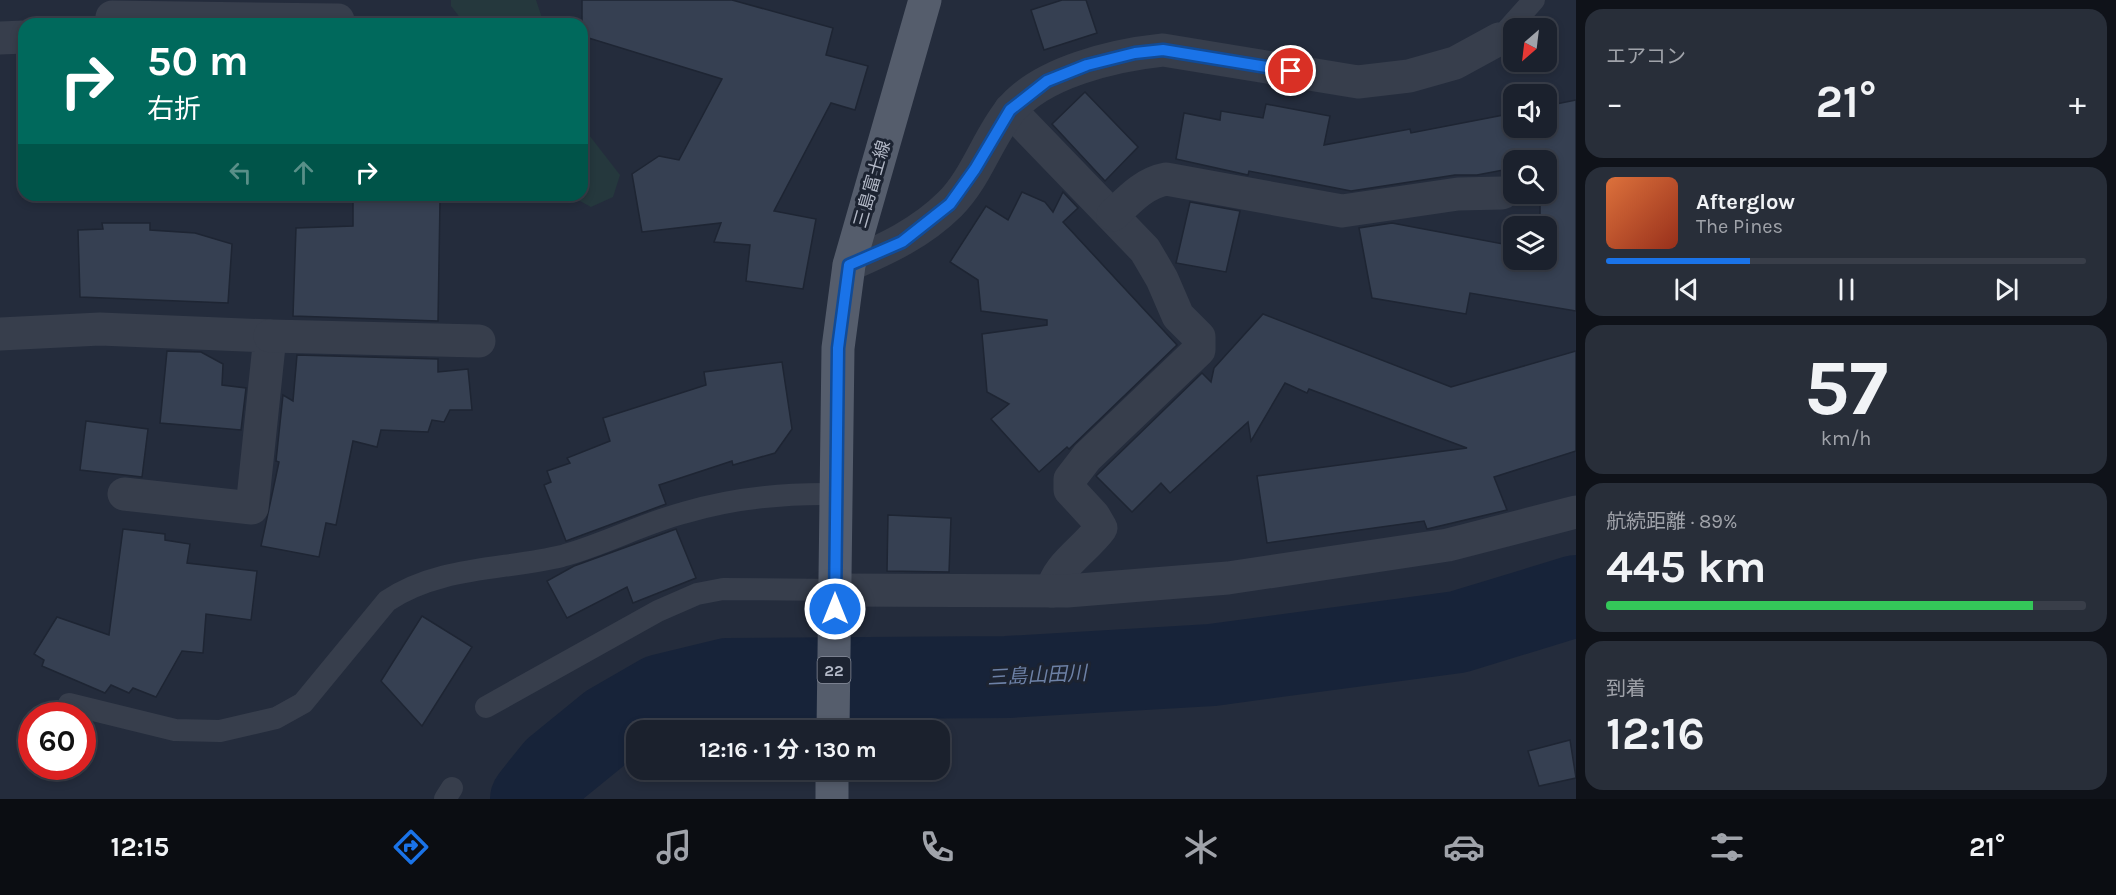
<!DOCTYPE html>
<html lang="ja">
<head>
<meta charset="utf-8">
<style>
  body { margin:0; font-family:Karla,"Noto Sans JP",sans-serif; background:#282e39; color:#f1f3f6; height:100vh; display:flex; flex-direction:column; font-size:22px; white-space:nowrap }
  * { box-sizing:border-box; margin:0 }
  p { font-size:20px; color:#a0a3aa }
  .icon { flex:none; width:33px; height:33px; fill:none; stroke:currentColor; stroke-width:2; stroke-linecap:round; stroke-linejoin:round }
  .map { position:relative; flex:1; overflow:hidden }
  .drawer { display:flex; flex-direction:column; gap:9px; padding:9px; background:#0f1219; width:540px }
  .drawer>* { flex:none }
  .hud { position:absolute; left:18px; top:18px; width:570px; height:183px; border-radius:18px; box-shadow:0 3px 9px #0003,0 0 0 2px #393e49; background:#00695c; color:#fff; overflow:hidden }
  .needle { width:39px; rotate:208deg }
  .buttons { position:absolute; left:1503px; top:18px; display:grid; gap:12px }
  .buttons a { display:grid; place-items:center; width:54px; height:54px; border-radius:12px; background:#1b212d; box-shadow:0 3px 9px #0003,0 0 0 2px #393e49; font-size:30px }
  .speed { position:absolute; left:18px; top:702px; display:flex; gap:12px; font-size:30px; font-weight:700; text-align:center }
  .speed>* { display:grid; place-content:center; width:78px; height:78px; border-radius:50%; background:#1b212d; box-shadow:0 3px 9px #0003,0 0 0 2px #393e49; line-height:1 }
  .speed .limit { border:9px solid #d22; background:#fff; color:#111 }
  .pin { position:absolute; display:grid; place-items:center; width:51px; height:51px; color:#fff; margin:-26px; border:3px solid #fff; border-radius:50%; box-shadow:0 2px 6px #0007 }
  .me { position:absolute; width:66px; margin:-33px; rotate:0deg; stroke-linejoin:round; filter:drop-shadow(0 0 4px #0008) }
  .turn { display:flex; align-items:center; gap:21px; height:126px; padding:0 30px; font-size:27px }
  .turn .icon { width:78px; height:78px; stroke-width:2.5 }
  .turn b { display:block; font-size:42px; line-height:51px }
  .lanes { display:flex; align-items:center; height:57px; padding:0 30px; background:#0003; justify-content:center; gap:30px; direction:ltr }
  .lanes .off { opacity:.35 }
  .big { font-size:45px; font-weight:700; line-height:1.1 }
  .drawer .card { flex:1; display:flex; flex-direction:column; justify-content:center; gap:9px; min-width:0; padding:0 21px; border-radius:18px; background:#282e39 }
  .drawer .dial { align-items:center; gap:0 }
  .dial b { font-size:78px; line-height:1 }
  .song { display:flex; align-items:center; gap:18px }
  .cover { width:72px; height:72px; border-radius:9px; background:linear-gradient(135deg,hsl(20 70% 55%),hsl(10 70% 35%)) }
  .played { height:6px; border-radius:3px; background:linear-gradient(90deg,#1a73e8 30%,#393e49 30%) }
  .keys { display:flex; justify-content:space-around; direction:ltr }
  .heat { display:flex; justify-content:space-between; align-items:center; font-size:33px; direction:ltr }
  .charge { height:9px; border-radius:4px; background:linear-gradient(90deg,#34c759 89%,#393e49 0) }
  .trip { position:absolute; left:626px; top:720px; width:324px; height:60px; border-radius:18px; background:#1b212d; box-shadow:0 3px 9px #0003,0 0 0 2px #393e49; font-weight:700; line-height:60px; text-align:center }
  .tab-bar { display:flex; height:96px; justify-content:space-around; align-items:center; background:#0b0d12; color:#a0a3aa }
  .tab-bar .icon { width:42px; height:42px }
  .tab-bar .on { color:#1a73e8 }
  .tab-bar b { font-size:27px; color:#f1f3f6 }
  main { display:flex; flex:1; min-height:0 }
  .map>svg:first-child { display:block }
</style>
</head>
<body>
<main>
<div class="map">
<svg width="1576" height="799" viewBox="0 0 1576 799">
  <rect width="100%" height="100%" fill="#242c3c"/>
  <g fill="#25383d">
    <polygon points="451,0 536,0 544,24 465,24 451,6"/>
    <polygon points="582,126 620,175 613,197 591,207 569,195 582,195"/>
  </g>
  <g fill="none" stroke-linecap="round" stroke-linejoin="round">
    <polyline stroke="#172339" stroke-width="82" points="531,799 555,769 609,725 661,695 727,679 1007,677 1212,665 1458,632 1576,596"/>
  </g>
  <g fill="#364052" stroke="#1e2533" stroke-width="1.5">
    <polygon points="582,0 732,0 833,28 826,55 868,66 855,110 831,103 774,211 816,219 803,289 746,281 750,245 714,242 721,223 642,232 632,174 659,156 679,160 722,79 582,36"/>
    <polygon points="1062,0 1086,0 1097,33 1044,50 1031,10"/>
    <polygon points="1085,92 1138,147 1105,181 1052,124"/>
    <polygon points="1576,100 1576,311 1470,293 1466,314 1372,298 1359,228 1392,223 1514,246 1514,260 1546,260 1546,226 1540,226 1540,194 1546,194 1546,160 1514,160 1514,168 1477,175 1455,175 1351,191 1249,171 1248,175 1176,159 1184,113 1220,120 1221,111 1263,118 1266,104 1330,116 1324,145 1410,129 1411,133 1514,113 1514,128 1546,128 1546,106"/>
    <polygon points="1022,192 1045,202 1053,212 1063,192 1078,208 1063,222 1177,345 1069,449 1067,447 1039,472 991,419 1009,404 987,392 982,334 1047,325 1047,320 981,311 978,280 950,262 986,206 1008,220"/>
    <polygon points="440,201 438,321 293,316 296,228 353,226 353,202"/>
    <polygon points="1190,202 1240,211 1226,272 1176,263"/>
    <polygon points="102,223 150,223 150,230 195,233 232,244 228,303 80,297 78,230 103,229"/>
    <polygon points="1263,314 1451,387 1576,351 1576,451 1494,477 1507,510 1427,529 1424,521 1267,543 1257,476 1467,448 1309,389 1307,393 1285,383 1251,441 1248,422 1170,493 1161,483 1132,512 1096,476 1202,373 1211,382 1214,368"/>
    <polygon points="167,351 201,352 223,364 222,385 246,388 241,430 160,423"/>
    <polygon points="297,355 438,359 438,372 468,369 472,410 450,410 444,422 432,420 428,432 381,430 377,447 353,441 336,525 326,523 319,557 261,546 279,462 276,461 283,395 293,401"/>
    <polygon points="782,362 792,429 775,453 733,465 732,461 659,485 666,504 566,541 544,485 551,482 547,471 570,463 567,458 610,441 603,418 706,385 704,372"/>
    <polygon points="86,421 148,429 142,477 80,470"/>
    <polygon points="888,515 951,518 949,572 887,571"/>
    <polygon points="123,529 165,534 165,540 190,544 187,563 257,571 251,620 206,614 203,653 182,651 156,697 133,688 129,693 111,685 105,693 42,666 44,660 34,654 57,617 109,635"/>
    <polygon points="676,529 696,578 633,603 627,587 567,618 547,581 574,566"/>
    <polygon points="422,616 472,647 422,726 381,681"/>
    <polygon points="1570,740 1576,778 1539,786 1528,751"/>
  </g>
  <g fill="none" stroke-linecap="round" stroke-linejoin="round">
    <g stroke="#373e4c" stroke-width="22">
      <polyline points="1499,39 1534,0"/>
      <path d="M69 704 175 730 220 731 276 718 303 703 387 601C439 566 504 570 562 556 603 545 642 524 683 513 733 498 783 493 836 494"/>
      <polyline points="486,707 658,611 697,594 723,589 835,590"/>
      <polyline points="445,799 452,788"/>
    </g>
    <g stroke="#373e4c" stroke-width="33">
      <polyline points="112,17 338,20"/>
      <polyline points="0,38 24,37"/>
      <path d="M1010 110 1145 250 1162 279 1178 316 1199 337V350L1087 457 1070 479V490L1094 516 1101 528C1085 550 1057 565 1052 591"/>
      <path d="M1113 215C1129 200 1144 183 1166 179L1342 211 1458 194 1502 193"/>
      <path d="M849 265C886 249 921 233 950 204 976 178 987 140 1009 112 1040 72 1115 55 1163 50L1358 82 1409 76 1455 63 1499 39"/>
      <polyline points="0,334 100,329 270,336 252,508 124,494"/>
      <polyline points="270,336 479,341"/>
      <polyline points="835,590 1067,591 1228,578 1448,545 1576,512"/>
    </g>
    <g stroke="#555d6c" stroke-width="33">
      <polyline points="833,730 838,348 849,265 925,0"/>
      <polyline points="832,799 832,770"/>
    </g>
  </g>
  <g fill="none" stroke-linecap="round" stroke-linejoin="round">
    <defs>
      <polyline id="route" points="835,609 838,348 849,265 902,242 950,204 975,169 1010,110 1047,81 1087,65 1135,53 1163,50 1291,71"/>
    </defs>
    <use href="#route" stroke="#114b97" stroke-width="15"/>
    <use href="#route" stroke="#1a73e8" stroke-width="10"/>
  </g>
  <g text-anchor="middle" stroke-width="6" stroke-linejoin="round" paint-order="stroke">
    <rect fill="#1c2331" stroke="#868c9a" stroke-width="1.5" x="817.5" y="657" width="33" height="26" rx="4.5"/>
    <g font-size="16" font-weight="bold" fill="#b3b9c7">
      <text x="834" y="676">22</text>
    </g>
    <g font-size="18" fill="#b3b9c7" stroke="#1c2331">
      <text transform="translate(872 184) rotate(-74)" y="6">三島富士線</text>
    </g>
    <g font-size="20" font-style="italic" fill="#6d81a6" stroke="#1c2331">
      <text transform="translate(1037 675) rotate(-3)" y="7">三島山田川</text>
    </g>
  </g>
</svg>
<div class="buttons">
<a><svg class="needle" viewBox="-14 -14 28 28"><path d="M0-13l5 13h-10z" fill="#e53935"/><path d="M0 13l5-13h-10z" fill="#a0a3aa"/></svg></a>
<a><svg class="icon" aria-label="sound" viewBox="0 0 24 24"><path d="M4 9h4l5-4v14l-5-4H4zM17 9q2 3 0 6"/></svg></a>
<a><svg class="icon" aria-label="search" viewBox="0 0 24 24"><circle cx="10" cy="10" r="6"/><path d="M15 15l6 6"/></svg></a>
<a><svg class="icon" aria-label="layers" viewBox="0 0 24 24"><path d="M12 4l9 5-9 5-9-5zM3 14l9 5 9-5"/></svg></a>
</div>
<div class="speed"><div class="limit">60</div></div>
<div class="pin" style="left:1291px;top:71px;background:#d93025"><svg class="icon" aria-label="arrive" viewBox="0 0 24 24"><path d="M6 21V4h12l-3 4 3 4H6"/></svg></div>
<svg class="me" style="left:835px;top:609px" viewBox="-20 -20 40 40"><circle r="17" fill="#1a73e8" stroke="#fff" stroke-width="3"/><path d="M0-11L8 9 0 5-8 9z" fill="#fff"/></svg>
<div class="trip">12:16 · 1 分 · 130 m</div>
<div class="hud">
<div class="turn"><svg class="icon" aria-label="right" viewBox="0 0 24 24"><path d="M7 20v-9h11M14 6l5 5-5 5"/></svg><div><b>50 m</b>右折</div></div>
<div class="lanes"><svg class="icon off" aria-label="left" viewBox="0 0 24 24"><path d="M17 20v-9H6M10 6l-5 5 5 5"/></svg><svg class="icon off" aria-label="ahead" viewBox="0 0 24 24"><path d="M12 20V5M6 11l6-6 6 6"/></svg><svg class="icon" aria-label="right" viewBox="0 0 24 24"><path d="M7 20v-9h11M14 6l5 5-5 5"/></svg></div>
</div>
</div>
<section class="drawer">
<div class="card"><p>エアコン</p>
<div class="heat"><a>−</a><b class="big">21°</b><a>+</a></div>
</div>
<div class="card">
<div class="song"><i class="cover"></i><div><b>Afterglow</b><p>The Pines</p></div></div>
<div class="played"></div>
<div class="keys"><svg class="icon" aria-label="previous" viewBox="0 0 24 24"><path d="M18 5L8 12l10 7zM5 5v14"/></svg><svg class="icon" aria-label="pause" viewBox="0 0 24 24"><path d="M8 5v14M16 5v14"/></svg><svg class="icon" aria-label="next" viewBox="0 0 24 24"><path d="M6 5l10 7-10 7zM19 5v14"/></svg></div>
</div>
<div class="card dial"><b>57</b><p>km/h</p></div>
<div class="card"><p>航続距離 · 89%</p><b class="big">445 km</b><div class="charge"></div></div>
<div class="card"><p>到着</p><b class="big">12:16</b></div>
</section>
</main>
<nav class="tab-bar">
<b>12:15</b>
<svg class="icon on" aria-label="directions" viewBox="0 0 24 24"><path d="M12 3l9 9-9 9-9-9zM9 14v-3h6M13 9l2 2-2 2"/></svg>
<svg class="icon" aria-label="music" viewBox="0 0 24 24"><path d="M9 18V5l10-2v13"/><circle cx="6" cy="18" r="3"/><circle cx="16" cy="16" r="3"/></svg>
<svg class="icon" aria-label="phone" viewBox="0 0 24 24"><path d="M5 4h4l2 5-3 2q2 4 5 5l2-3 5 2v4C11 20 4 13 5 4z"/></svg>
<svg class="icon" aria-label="climate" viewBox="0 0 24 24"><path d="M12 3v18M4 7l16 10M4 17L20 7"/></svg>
<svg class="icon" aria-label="car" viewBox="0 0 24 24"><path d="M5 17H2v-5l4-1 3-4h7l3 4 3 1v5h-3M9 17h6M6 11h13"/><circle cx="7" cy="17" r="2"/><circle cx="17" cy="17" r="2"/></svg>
<svg class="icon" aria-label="filters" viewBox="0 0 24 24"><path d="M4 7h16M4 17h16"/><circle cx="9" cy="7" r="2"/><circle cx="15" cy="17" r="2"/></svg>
<b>21°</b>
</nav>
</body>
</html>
